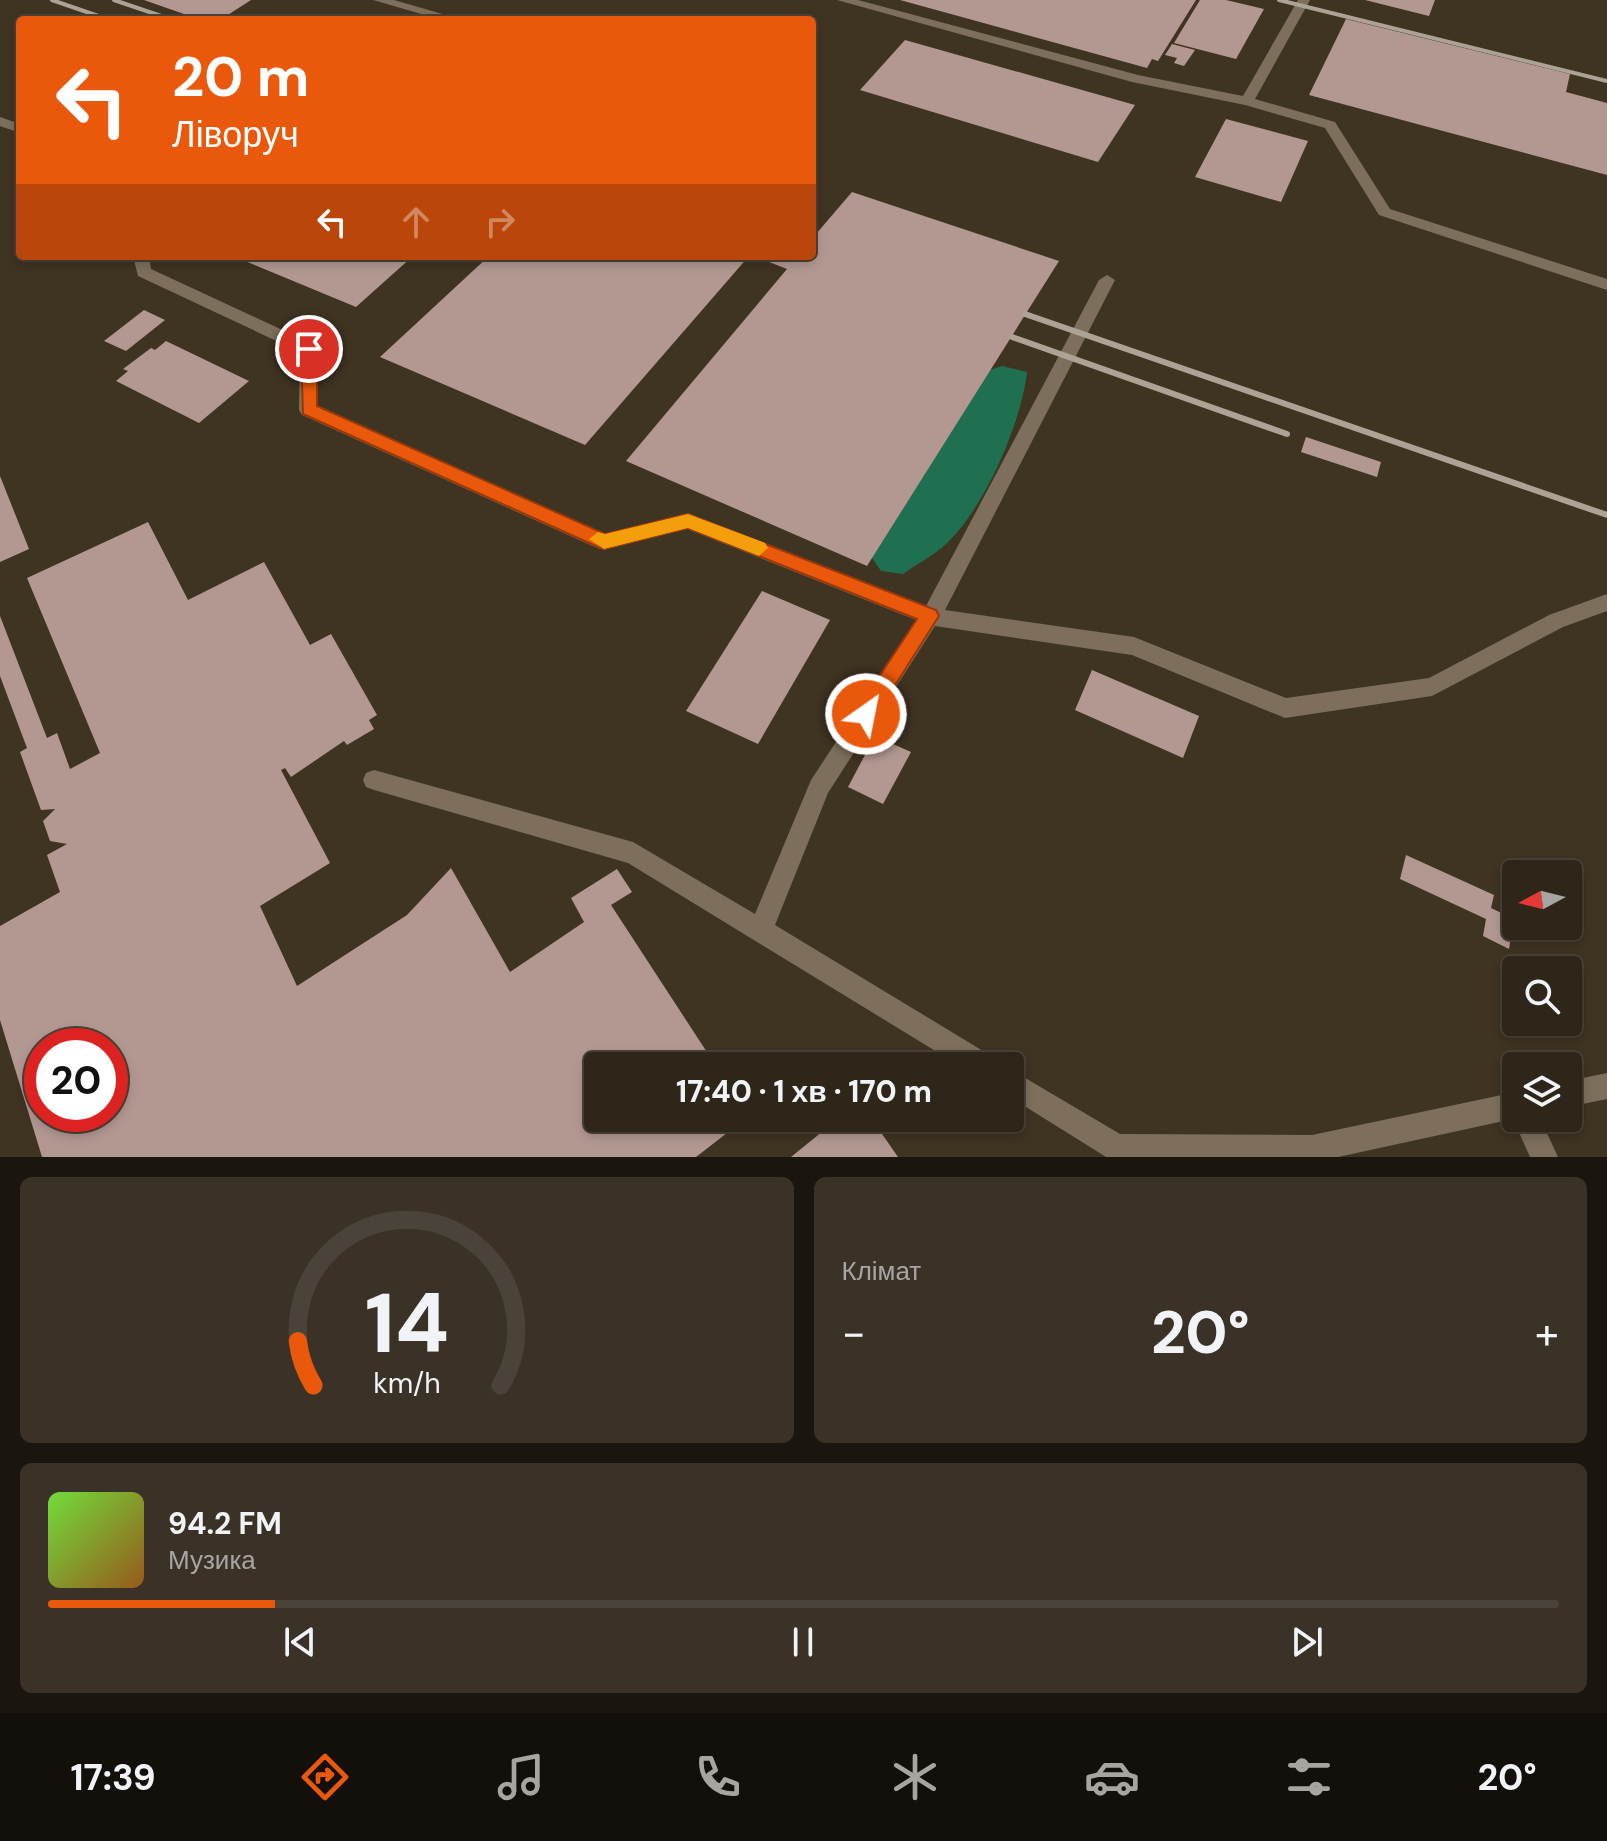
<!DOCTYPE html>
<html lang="uk">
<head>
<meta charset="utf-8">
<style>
  body { margin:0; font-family:"DM Sans",sans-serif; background:#3b3227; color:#f1f3f6; height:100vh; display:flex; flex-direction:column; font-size:30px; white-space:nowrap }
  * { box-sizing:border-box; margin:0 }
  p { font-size:26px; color:#a7a5a2 }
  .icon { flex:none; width:44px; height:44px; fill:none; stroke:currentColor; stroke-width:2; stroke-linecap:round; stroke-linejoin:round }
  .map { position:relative; height:1157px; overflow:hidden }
  .details { display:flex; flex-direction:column; gap:20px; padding:20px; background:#1a150e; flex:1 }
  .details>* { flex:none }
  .top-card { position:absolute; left:16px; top:16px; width:800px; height:244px; border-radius:8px; box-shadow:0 4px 12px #0003,0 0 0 2px #4a4339; background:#ea580c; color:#fff; overflow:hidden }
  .needle { width:52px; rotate:263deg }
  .fabs { position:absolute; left:1502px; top:860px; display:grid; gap:16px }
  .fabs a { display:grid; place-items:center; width:80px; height:80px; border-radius:8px; background:#2f261a; box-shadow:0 4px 12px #0003,0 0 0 2px #4a4339; font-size:40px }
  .speed { position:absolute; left:24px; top:1028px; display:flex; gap:16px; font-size:40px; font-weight:700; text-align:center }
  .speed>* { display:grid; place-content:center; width:104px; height:104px; border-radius:50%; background:#2f261a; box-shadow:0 4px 12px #0003,0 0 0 2px #4a4339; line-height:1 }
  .speed .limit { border:12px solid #d22; background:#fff; color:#111 }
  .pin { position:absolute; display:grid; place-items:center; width:68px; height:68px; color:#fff; margin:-34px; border:4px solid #fff; border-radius:50%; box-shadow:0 2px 8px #0007 }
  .me { position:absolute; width:88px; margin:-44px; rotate:33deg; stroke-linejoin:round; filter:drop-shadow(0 0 6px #0008) }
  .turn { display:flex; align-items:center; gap:28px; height:168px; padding:0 24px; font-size:36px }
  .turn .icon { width:104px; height:104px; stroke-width:2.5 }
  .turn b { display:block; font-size:56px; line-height:68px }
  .lanes { display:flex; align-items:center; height:76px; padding:0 24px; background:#0003; justify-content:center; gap:40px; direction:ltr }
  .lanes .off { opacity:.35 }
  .big { font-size:60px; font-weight:800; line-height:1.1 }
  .details .card { flex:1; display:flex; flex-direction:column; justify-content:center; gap:12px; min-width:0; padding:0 28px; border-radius:12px; background:#3b3227 }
  .details .dial { align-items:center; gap:0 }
  .dial svg { height:208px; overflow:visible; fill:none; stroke:#4a4339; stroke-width:7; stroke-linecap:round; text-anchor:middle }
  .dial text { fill:#f1f3f6; stroke:none }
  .song { display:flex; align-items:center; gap:24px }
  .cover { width:96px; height:96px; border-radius:12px; background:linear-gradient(135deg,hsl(100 70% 55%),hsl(30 70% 35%)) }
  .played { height:8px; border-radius:4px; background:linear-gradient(90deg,#ea580c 15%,#4a4339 15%) }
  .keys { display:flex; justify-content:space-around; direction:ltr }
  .heat { display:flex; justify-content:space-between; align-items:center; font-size:44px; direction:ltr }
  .details .tiles { flex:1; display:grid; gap:20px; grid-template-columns:1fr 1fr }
  .card:last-child { grid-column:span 2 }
  .trip { position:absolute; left:584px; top:1052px; width:440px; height:80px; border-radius:8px; background:#2f261a; box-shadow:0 4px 12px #0003,0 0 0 2px #4a4339; font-weight:800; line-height:80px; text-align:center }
  .tabs { display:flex; height:128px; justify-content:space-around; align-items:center; background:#130f0a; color:#a7a5a2 }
  .tabs .icon { width:56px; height:56px }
  .tabs .on { color:#ea580c }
  .tabs b { font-size:36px; color:#f1f3f6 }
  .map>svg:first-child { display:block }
</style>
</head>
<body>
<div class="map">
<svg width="1607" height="1157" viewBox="0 0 1607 1157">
  <rect width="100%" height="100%" fill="#3f3322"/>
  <path fill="#1e7050" d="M1002 366 1027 372C1021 425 984 509 945 545 933 556 917 564 903 574L881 571 866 549 966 378Z"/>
  <g fill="#b39892" fill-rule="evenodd">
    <polygon points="144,0 251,0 220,20 201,20"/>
    <polygon points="900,0 1196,0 1158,61 1152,59 1147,68"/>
    <polygon points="1200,0 1226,0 1264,9 1236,59 1174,43"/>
    <polygon points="1365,0 1435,0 1429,16"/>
    <polygon points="1346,19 1570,74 1566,92 1607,103 1607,175 1309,95"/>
    <polygon points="905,40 1135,105 1098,162 860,90"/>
    <polygon points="1172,44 1195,50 1184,66 1174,63 1177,58 1165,55"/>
    <polygon points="1226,119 1308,141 1281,202 1195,177"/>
    <polygon points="852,192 1059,261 867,566 626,461 787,269 754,256 812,256 812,232 816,234"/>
    <polygon points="233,256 413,256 356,307"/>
    <polygon points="489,256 749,256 585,445 380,357"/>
    <polygon points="144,310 165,320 126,351 104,341"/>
    <polygon points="166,341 249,381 199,423 116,381 128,371 123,369 151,348 155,350"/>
    <polygon points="1306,437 1381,462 1377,477 1301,452"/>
    <polygon points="0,476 29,549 0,562"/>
    <path d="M148 522 188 600 264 562 310 645 331 634 377 715 369 720 374 729 347 745 344 741 291 777 285 768 281 770 330 863 260 906 297 986 407 915 451 868 510 972 584 922 571 898 617 869 632 892 611 905 716 1066H598V1118H732L736 1126 696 1157H42L0 1020V926L60 892 47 855 67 844 50 841 43 821 55 809 41 810 20 752 27 748 0 676V616L47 738 57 733 70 769 100 753 27 578ZM42 1046H110V1114H42Z"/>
    <polygon points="762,591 830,620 758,744 686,711"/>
    <polygon points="1092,670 1199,716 1183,758 1075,710"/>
    <polygon points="875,736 911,752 883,804 848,787"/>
    <polygon points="1406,855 1494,895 1491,908 1514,919 1509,949 1483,936 1486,919 1400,879"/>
    <polygon points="839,1118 871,1118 898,1157 791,1157"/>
  </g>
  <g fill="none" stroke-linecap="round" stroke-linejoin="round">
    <g fill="#7d6f5c" fill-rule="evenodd">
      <polygon points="373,0 394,0 463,20 442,20"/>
      <polygon points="837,0 858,0 1138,75 1243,96 1298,0 1310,0 1255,99 1335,122 1390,209 1607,279 1607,290 1379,215 1325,128 1245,105 1132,82"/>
      <polygon points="0,117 20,124 20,133 0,126"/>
      <polygon points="133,256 149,256 151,269 315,345 317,407 605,534 688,513 926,606 1099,280 1107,275 1115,280 945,610 1134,637 1286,698 1429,678 1549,615 1607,594 1607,611 1563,627 1432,696 1285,718 1132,655 935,626 828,793 775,925 993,1057 997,1066 960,1066 628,863 374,790 366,787 363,780 366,773 374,770 633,842 755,914 811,780 916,620 687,529 604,550 597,548 302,415 299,410 300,352 138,276"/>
      <polygon points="1010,1069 1120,1134 1312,1135 1516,1092 1516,1118 1540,1118 1558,1157 1530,1157 1513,1119 1338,1157 1106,1157 1010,1097"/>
      <polygon points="1607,1073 1607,1099 1568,1107 1568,1081"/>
    </g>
    <g stroke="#aca396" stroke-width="4">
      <polyline points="52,0 110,20"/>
      <polyline points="114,0 173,20"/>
      <polyline points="1279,0 1607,81"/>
    </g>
    <g stroke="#aca396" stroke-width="6">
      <polyline points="1025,314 1607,515"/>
      <polyline points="1012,337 1287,434"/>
    </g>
  </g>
  <polygon fill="#ea580c" stroke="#983908" stroke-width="2" points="309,344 317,349 317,406 605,534 688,514 936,610 939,616 873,720 859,720 856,714 859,707 917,619 688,528 604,549 598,547 303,414 301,349"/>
  <polygon fill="#f59e0b" points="688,514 765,543 768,548 759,556 688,528 604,549 589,539 598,532 605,534"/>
</svg>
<div class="fabs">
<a><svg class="needle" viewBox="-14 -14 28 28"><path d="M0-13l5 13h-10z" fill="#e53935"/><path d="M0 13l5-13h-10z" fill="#a7a5a2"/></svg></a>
<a><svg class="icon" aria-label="search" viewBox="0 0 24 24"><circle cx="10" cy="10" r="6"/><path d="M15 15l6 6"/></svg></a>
<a><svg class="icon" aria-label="layers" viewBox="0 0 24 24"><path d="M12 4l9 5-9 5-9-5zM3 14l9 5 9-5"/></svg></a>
</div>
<div class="speed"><div class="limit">20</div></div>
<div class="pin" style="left:309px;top:349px;background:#d93025"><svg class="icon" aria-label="arrive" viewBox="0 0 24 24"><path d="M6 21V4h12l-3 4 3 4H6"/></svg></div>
<svg class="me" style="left:866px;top:714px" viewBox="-20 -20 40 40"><circle r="17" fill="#ea580c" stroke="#fff" stroke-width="3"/><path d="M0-11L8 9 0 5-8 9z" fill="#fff"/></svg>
<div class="trip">17:40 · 1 хв · 170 m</div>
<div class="top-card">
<div class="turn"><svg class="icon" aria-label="left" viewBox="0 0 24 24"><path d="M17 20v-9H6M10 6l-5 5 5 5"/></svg><div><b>20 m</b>Ліворуч</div></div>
<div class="lanes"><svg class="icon" aria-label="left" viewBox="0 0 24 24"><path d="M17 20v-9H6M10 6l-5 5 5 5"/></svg><svg class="icon off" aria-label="ahead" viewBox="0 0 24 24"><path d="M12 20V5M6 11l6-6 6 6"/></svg><svg class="icon off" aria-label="right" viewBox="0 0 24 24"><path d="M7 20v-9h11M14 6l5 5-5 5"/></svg></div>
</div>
</div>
<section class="details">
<div class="tiles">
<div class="card dial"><svg viewBox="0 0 100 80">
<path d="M14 69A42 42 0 1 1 86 69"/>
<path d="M14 69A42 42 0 0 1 8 52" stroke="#ea580c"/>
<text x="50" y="56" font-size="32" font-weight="700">14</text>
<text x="50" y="72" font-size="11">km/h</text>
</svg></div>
<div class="card"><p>Клімат</p>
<div class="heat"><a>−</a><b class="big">20°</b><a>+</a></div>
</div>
<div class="card">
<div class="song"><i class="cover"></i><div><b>94.2 FM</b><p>Музика</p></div></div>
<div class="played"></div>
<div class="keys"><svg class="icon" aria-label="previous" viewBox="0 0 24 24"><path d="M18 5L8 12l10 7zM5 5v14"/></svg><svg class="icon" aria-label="pause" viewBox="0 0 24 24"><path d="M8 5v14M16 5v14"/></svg><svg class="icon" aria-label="next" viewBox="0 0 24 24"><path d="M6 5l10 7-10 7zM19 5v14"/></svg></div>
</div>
</div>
</section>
<nav class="tabs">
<b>17:39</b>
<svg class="icon on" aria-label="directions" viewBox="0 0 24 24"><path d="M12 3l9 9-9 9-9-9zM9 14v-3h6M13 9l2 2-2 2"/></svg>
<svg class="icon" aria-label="music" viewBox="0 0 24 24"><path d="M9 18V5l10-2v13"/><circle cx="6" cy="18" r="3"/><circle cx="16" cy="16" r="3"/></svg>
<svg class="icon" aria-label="phone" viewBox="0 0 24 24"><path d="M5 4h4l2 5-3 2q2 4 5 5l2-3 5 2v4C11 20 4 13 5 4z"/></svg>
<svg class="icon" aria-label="climate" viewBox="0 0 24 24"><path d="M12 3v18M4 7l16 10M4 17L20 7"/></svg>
<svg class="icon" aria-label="car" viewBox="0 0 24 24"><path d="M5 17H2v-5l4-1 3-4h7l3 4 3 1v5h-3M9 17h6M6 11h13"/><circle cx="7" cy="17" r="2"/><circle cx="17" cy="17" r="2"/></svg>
<svg class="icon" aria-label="filters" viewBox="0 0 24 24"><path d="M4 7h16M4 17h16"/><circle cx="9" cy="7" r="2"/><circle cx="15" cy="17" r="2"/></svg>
<b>20°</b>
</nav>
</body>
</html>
